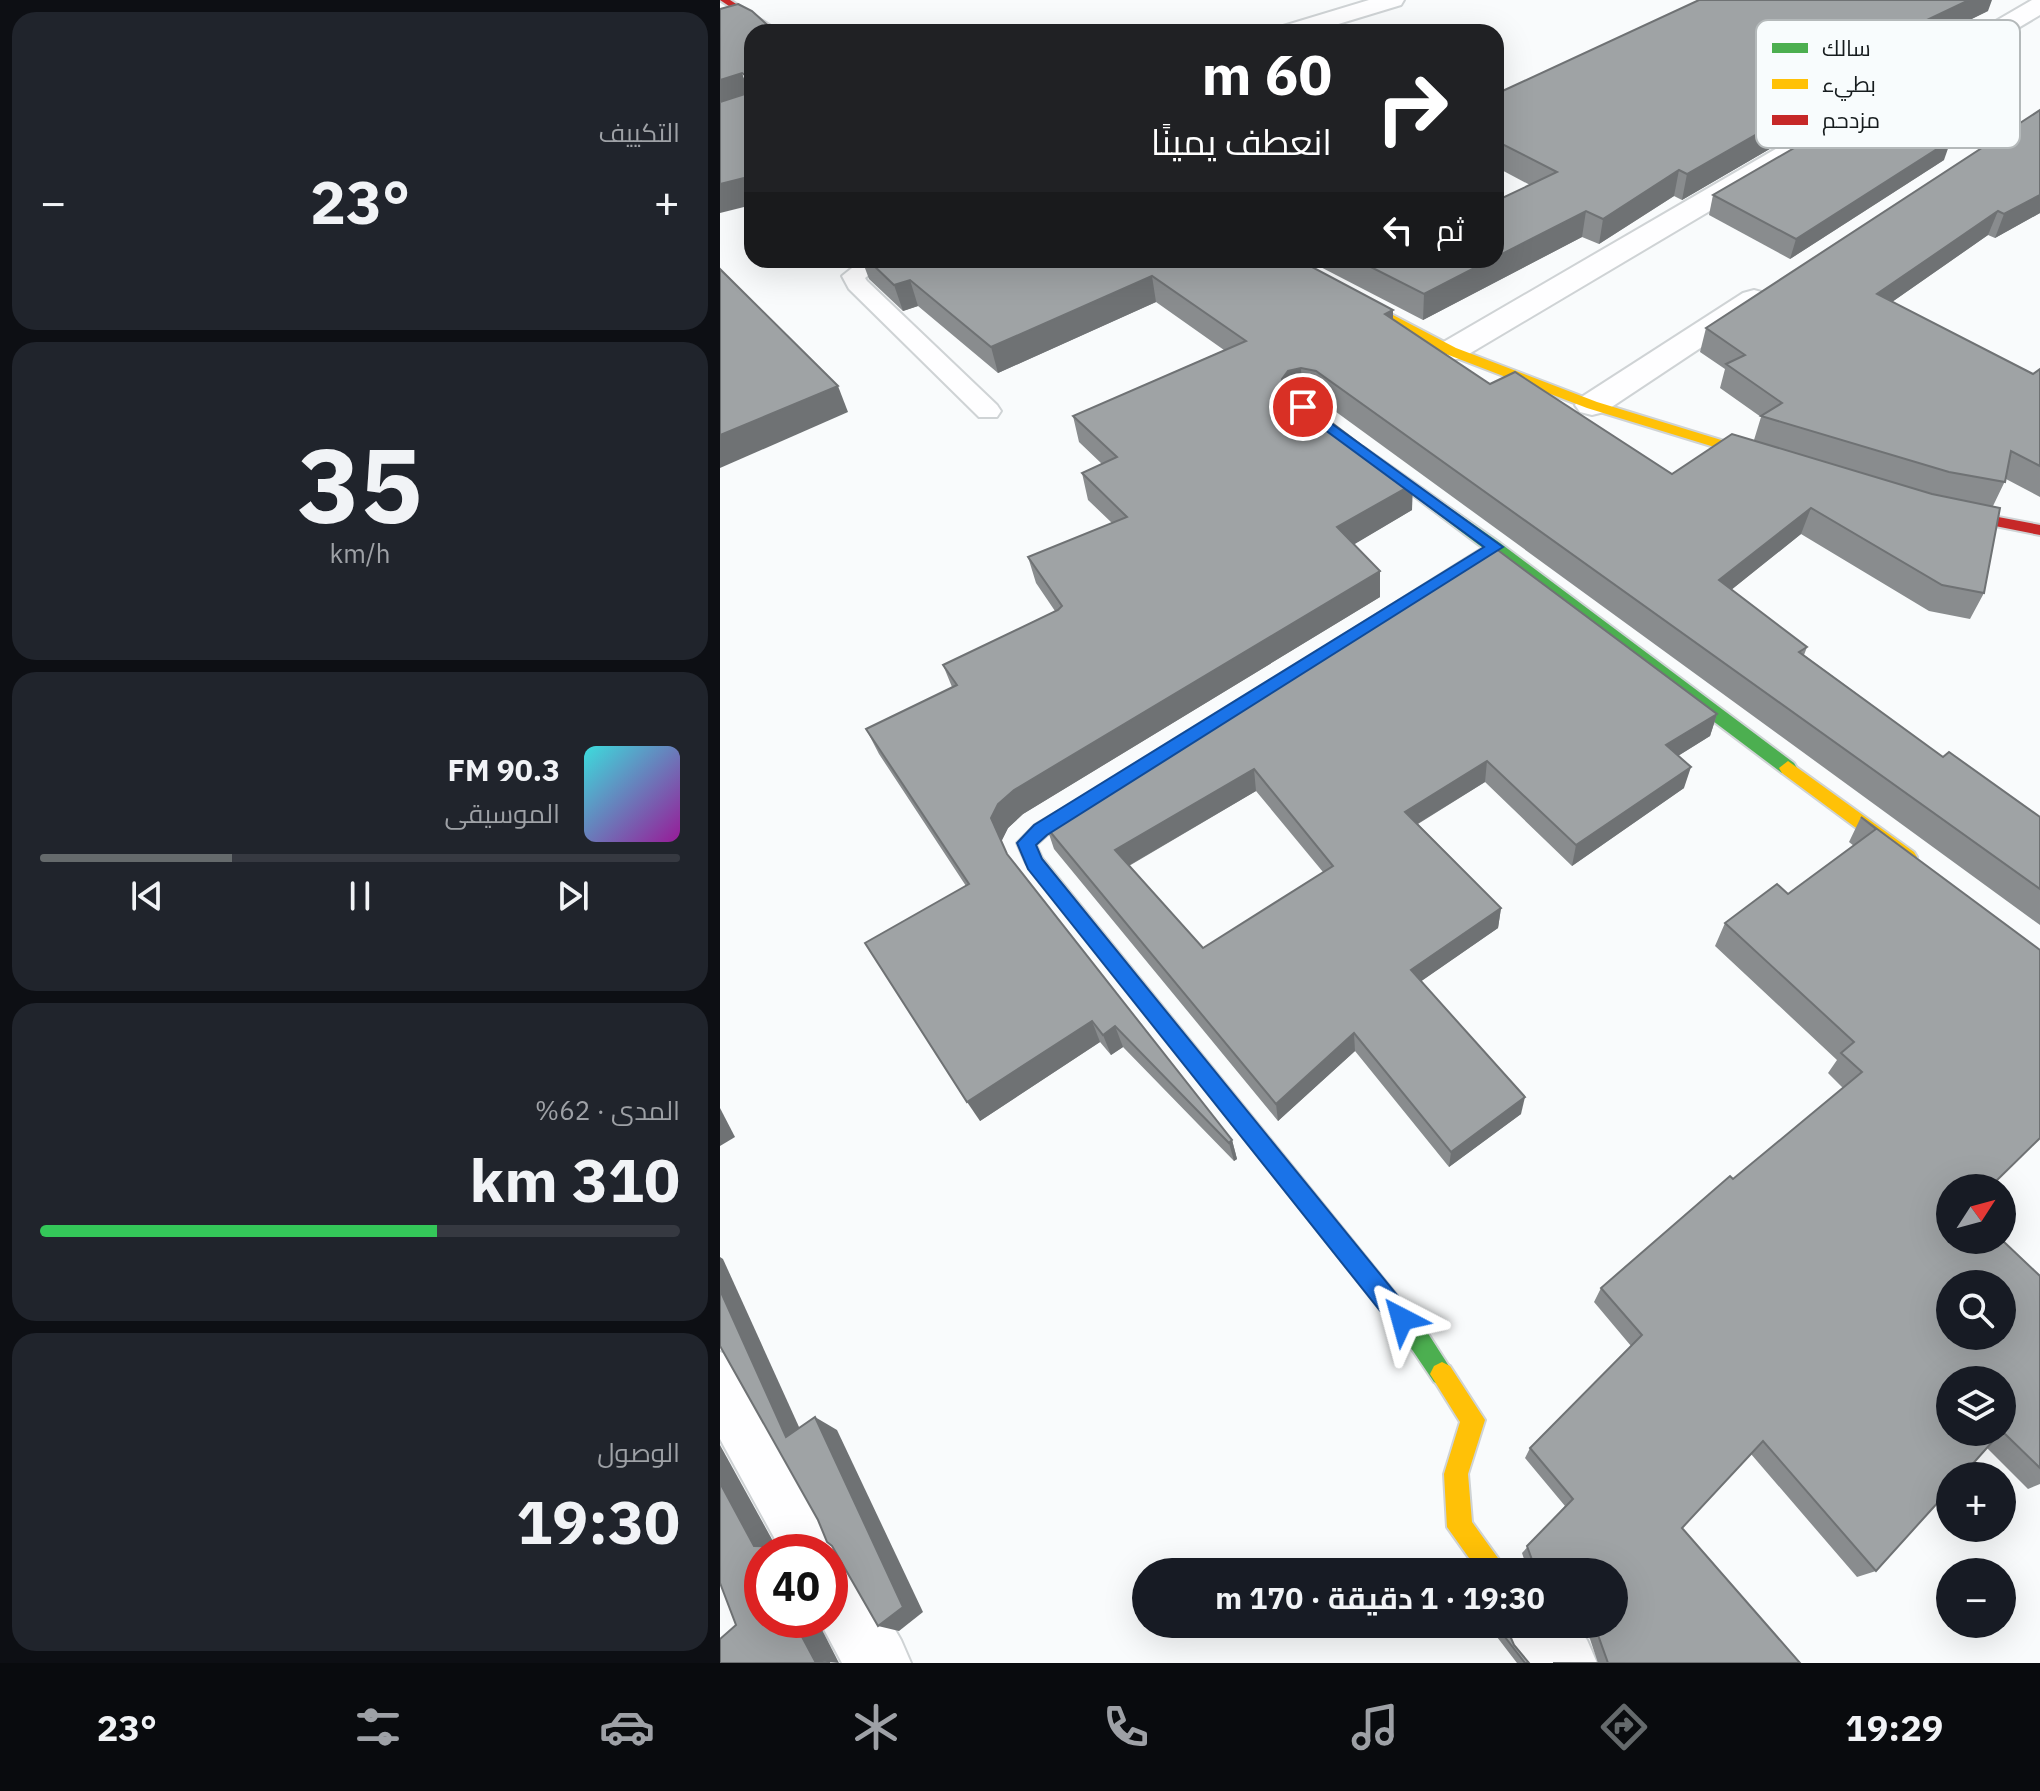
<!DOCTYPE html>
<html lang="ar">
<head>
<meta charset="utf-8">
<style>
  body { margin:0; font-family:"IBM Plex Sans",Cairo,sans-serif; background:#20242c; color:#f1f3f6; direction:rtl; height:100vh; display:flex; flex-direction:column; font-size:30px; white-space:nowrap }
  * { box-sizing:border-box; margin:0 }
  p { font-size:26px; color:#9ea1a6 }
  .icon { flex:none; width:44px; height:44px; fill:none; stroke:currentColor; stroke-width:2; stroke-linecap:round; stroke-linejoin:round }
  .map { position:relative; flex:1; overflow:hidden; direction:ltr }
  .sheet { display:flex; flex-direction:column; gap:12px; padding:12px; background:#0d0f14; width:720px }
  .sheet>* { flex:none }
  .hud { position:absolute; left:24px; top:24px; width:760px; height:244px; border-radius:24px; box-shadow:0 8px 32px #0002; direction:rtl; background:#202124; color:#fff; overflow:hidden }
  .needle { width:52px; rotate:54deg }
  .controls { position:absolute; left:1216px; top:1174px; display:grid; gap:16px }
  .controls a { display:grid; place-items:center; width:80px; height:80px; border-radius:50%; background:#171b24; box-shadow:0 8px 32px #0002; font-size:40px }
  .speed { position:absolute; left:24px; top:1534px; display:flex; gap:16px; font-size:40px; font-weight:700; text-align:center }
  .speed>* { display:grid; place-content:center; width:104px; height:104px; border-radius:50%; background:#171b24; box-shadow:0 8px 32px #0002; line-height:1 }
  .speed .limit { border:12px solid #d22; background:#fff; color:#111 }
  .pin { position:absolute; display:grid; place-items:center; width:68px; height:68px; color:#fff; margin:-34px; border:4px solid #fff; border-radius:50%; box-shadow:0 2px 8px #0007 }
  .me { position:absolute; width:88px; margin:-44px; rotate:321deg; stroke-linejoin:round; filter:drop-shadow(0 0 6px #0008) }
  .turn { display:flex; align-items:center; gap:28px; height:168px; padding:0 40px; font-size:36px }
  .turn .icon { width:104px; height:104px; stroke-width:2.5 }
  .turn b { display:block; font-size:56px; line-height:68px }
  .then { display:flex; align-items:center; height:76px; padding:0 40px; background:#0003; gap:16px; font-size:30px }
  .big { font-size:60px; font-weight:700; line-height:1.1 }
  .sheet .card { flex:1; display:flex; flex-direction:column; justify-content:center; gap:12px; min-width:0; padding:0 28px; border-radius:24px; background:#20242c }
  .sheet .dial { align-items:center; gap:0 }
  .dial b { font-size:104px; line-height:1 }
  .song { display:flex; align-items:center; gap:24px }
  .cover { width:96px; height:96px; border-radius:12px; background:linear-gradient(135deg,hsl(180 70% 55%),hsl(300 70% 35%)) }
  .played { height:8px; border-radius:4px; background:linear-gradient(90deg,#656a6c 30%,#363941 30%) }
  .keys { display:flex; justify-content:space-around; direction:ltr }
  .heat { display:flex; justify-content:space-between; align-items:center; font-size:44px; direction:ltr }
  .charge { height:12px; border-radius:6px; background:linear-gradient(90deg,#34c759 62%,#363941 0) }
  .trip { position:absolute; left:412px; top:1558px; width:496px; height:80px; border-radius:40px; background:#171b24; box-shadow:0 8px 32px #0002; font-weight:700; line-height:80px; text-align:center; direction:rtl }
  .tabs { display:flex; height:128px; justify-content:space-around; align-items:center; background:#090b0e; color:#9ea1a6 }
  .tabs .icon { width:56px; height:56px }
  .tabs .on { color:#656a6c }
  .tabs b { font-size:36px; color:#f1f3f6 }
  main { display:flex; flex:1; min-height:0 }
  .map>svg:first-child { display:block }
</style>
</head>
<body>
<main>
<div class="map">
<svg width="1320" height="1663" viewBox="0 0 1320 1663">
  <rect width="100%" height="100%" fill="#f9fbfc"/>
  <g fill="none" stroke-linecap="round" stroke-linejoin="round">
    <defs>
      <polygon id="lane" points="142,260 168,260 145,278 147,281 277,405 281,411 277,417 259,417 129,289 122,276"/>
      <g id="street">
        <polygon points="649,0 684,0 681,5 592,32 556,32 560,27"/>
        <polygon points="1312,0 1320,0 1320,15 742,358 731,360 720,358 715,351 720,344"/>
        <polygon points="1034,290 1045,293 1049,299 1045,305 884,412 872,415 860,412 855,405 860,398 1023,293"/>
        <polygon points="0,1352 21,1360 118,1530 127,1552 132,1555 181,1640 191,1663 122,1663 99,1620 110,1620 110,1552 62,1552 0,1439"/>
        <polygon points="782,1624 855,1624 867,1640 877,1663 803,1663 791,1647"/>
      </g>
      <g id="fast">
        <polygon points="643,447 780,543 1074,763 1077,768 1074,773 1062,773 773,555 523,714 511,714 509,710 511,706 763,548 638,454 638,448"/>
        <polygon points="421,763 427,765 430,770 427,775 327,835 316,845 322,858 709,1335 734,1374 730,1382 722,1386 714,1382 693,1351 306,863 297,843 315,825"/>
      </g>
      <g id="slow">
        <polygon points="553,260 568,260 736,348 877,402 1060,458 1062,461 1060,464 1050,464 867,408 726,354"/>
        <polygon points="1068,761 1194,852 1197,857 1194,862 1182,862 1062,773 1059,768"/>
        <polygon points="722,1362 730,1366 765,1420 748,1474 752,1522 788,1572 759,1572 727,1527 724,1474 740,1422 710,1374 714,1366"/>
      </g>
      <g id="jam">
        <polygon points="0,0 10,0 60,32 48,32"/>
        <polygon points="1220,506 1320,525 1320,535 1215,514 1213,511"/>
      </g>
    </defs>
    <use href="#lane" stroke="#cfd3d5" stroke-width="4"/>
    <use href="#street" stroke="#cfd3d5" stroke-width="4"/>
    <use href="#fast" stroke="#cfd3d5" stroke-width="4"/>
    <use href="#slow" stroke="#cfd3d5" stroke-width="4"/>
    <use href="#jam" stroke="#cfd3d5" stroke-width="4"/>
    <use href="#lane" fill="#fefeff" fill-rule="evenodd"/>
    <use href="#street" fill="#fefeff" fill-rule="evenodd"/>
    <use href="#fast" fill="#4caf50" fill-rule="evenodd"/>
    <use href="#slow" fill="#ffc107" fill-rule="evenodd"/>
    <use href="#jam" fill="#c62828" fill-rule="evenodd"/>
  </g>
  <g fill="#898c8e" fill-rule="evenodd">
    <polygon points="1268,11 1143,72 1139,83 1114,97 1110,114 962,200 954,196 879,244 862,237 703,320 587,260 776,260 810,185 776,167 776,94"/>
    <polygon points="1320,110 1320,213 1275,238 1268,235 1172,302 1313,374 1320,369 1320,497 1286,479 1273,506 1264,593 1250,619 1209,611 1081,534 1011,590 1087,647 1084,655 1223,757 1320,817 1320,925 597,398 582,394 575,396 692,510 634,544 660,597 303,814 288,828 281,842 287,854 512,1140 517,1159 514,1161 403,1047 391,1055 380,1042 260,1121 246,886 159,754 146,729 232,687 223,665 335,611 316,583 308,557 392,523 368,500 362,473 382,464 359,442 353,416 504,350 436,302 278,373 198,306 183,311 149,279 142,260 579,260 673,310 673,319 770,384 952,474 1034,440 1041,417 1000,388 1005,369 980,352 986,328"/>
    <polygon points="1224,160 1070,259 989,215 993,195"/>
    <path d="M775 548 997 714 990 736 958 756 964 788 852 866 765 782 698 824 781 908 778 928 701 981 801 1114 729 1167 635 1051 558 1121 334 849 327 828ZM536 791 603 872 483 948 409 866Z"/>
    <polygon points="1141,817 1320,950 1230,1188 1230,1240 1320,1276 1320,1484 1308,1489 1267,1448 1156,1571 1137,1577 1031,1454 962,1528 1080,1663 878,1663 870,1639 859,1624 894,1624 807,1568 802,1553 845,1506 805,1458 810,1448 911,1346 874,1302 881,1288 1123,1088 1108,1073 1117,1060 995,946 1005,923 1068,894 1134,846 1129,842"/>
    <polygon points="767,1624 785,1624 794,1645 805,1663 797,1663"/>
  </g>
  <g fill="#6f7274">
    <polygon points="1249,0 1272,0 1268,11 1143,72 1139,83 1114,97 1110,114 962,200 967,174 1102,84 1135,54"/>
    <polygon points="22,73 31,98 0,108 0,80"/>
    <polygon points="1231,140 1224,160 1070,259 1076,239"/>
    <polygon points="959,170 954,196 879,244 883,219"/>
    <polygon points="32,176 32,205 0,213 0,184"/>
    <polygon points="1320,195 1320,213 1275,238 1284,214"/>
    <polygon points="866,211 862,237 703,320 704,294 770,260 776,260 776,257"/>
    <polygon points="1278,211 1268,235 1149,318 1157,294"/>
    <polygon points="432,276 436,302 278,373 271,347"/>
    <polygon points="190,280 198,306 183,311 174,285"/>
    <polygon points="673,310 673,336 665,314"/>
    <polygon points="581,368 582,394 570,397 562,379 568,371"/>
    <polygon points="118,386 128,412 0,468 0,435"/>
    <polygon points="693,484 692,510 618,554 617,527"/>
    <polygon points="1091,508 1081,534 991,606 999,580"/>
    <polygon points="660,571 660,597 303,814 288,828 281,842 271,818 278,804 294,790"/>
    <polygon points="997,714 990,736 940,767 946,745"/>
    <polygon points="767,761 765,782 684,832 685,812"/>
    <polygon points="971,767 964,788 852,866 856,845"/>
    <polygon points="534,769 536,791 401,870 395,850"/>
    <polygon points="781,908 778,928 690,989 691,970"/>
    <polygon points="372,1021 380,1042 260,1121 247,1102"/>
    <polygon points="395,1026 403,1047 391,1055 383,1035"/>
    <polygon points="634,1033 635,1051 558,1121 556,1104"/>
    <polygon points="805,1097 801,1114 729,1167 731,1152"/>
    <polygon points="0,1108 15,1137 0,1146"/>
    <polygon points="512,1140 517,1159 514,1161 509,1143"/>
    <polygon points="0,1257 3,1259 89,1449 66,1437 0,1290"/>
    <polygon points="95,1417 117,1430 203,1612 179,1631 158,1626"/>
    <polygon points="0,1445 59,1552 34,1546 0,1483"/>
    <polygon points="83,1547 98,1552 83,1552"/>
    <polygon points="73,1620 97,1620 119,1663 95,1661"/>
  </g>
  <g fill="#9fa3a5" stroke="#6f7274" stroke-width="2" fill-rule="evenodd">
    <polygon points="979,0 1249,0 1135,54 1147,58 1102,84 1116,89 967,174 959,170 883,219 866,211 776,257 776,201 837,172 776,141 776,94"/>
    <polygon points="18,4 32,11 55,32 32,32 32,176 0,184 0,102 25,94 26,76 22,73 0,80 0,9"/>
    <polygon points="1145,107 1231,140 1076,239 993,195"/>
    <polygon points="1320,110 1320,195 1284,214 1278,211 1157,294 1313,374 1320,369 1320,466 1291,451 1285,482 1229,472 1041,416 1062,403 1006,364 1025,355 986,328"/>
    <polygon points="148,260 579,260 673,310 665,314 770,384 795,372 952,474 1012,434 1212,494 1280,508 1264,593 1222,585 1091,508 999,580 1087,647 1079,652 1223,757 1229,752 1320,817 1320,889 596,371 581,368 568,371 562,379 567,389 693,484 617,527 660,571 294,790 278,804 271,818 287,854 512,1140 509,1143 395,1026 383,1035 372,1021 247,1102 145,943 249,884 146,729 237,685 223,665 338,610 342,606 308,557 407,517 362,473 397,457 353,416 526,341 432,276 271,347 190,280 174,285"/>
    <polygon points="637,260 770,260 704,294"/>
    <polygon points="0,269 118,386 0,435"/>
    <path d="M775 548 997 714 946 745 971 767 856 845 767 761 685 812 781 908 691 970 805 1097 731 1152 634 1033 556 1104 327 828ZM534 769 613 866 483 948 395 850Z"/>
    <path d="M1141 817 1320 950V1138L1269 1188H1230V1240H1282L1320 1276V1468L1282 1431V1380H1230V1432H1281L1242 1476H1230V1489L1156 1571 1043 1441 962 1528 1080 1663H833H888L878 1635 870 1624H894V1572H782L786 1569 815 1568 807 1546 853 1499 810 1448 922 1335 881 1288 1010 1176 1013 1179 1142 1072 1121 1053 1134 1042 1005 923 1057 884 1068 894 1156 829ZM1230 1284H1282V1336H1230Z"/>
    <polygon points="0,1290 66,1437 95,1417 183,1607 158,1626 112,1546 107,1542 98,1520 0,1346"/>
    <polygon points="0,1483 34,1546 83,1547 83,1552 42,1552 42,1620 73,1620 95,1661 110,1663 0,1663 0,1639 16,1625 0,1583"/>
    <polygon points="775,1624 785,1624 794,1645 809,1663 805,1663"/>
  </g>
  <polygon fill="#1a73e8" stroke="#114b97" stroke-width="2" points="583,403 783,547 327,835 316,845 322,859 690,1311 693,1319 690,1327 682,1330 673,1327 308,869 297,843 314,825 764,547 578,410 578,404"/>
  <rect x="1036" y="20" width="264" height="128" rx="12" fill="#f8fcfd" stroke="#b4b9ba" stroke-width="2"/>
  <rect x="1052" y="43" width="36" height="10" fill="#4caf50"/>
  <rect x="1052" y="79" width="36" height="10" fill="#ffc107"/>
  <rect x="1052" y="115" width="36" height="10" fill="#c62828"/>
  <g font-size="22" fill="#161c1e">
    <text x="1102" y="56">سالك</text>
    <text x="1102" y="92">بطيء</text>
    <text x="1102" y="128">مزدحم</text>
  </g>
</svg>
<div class="controls">
<a><svg class="needle" viewBox="-14 -14 28 28"><path d="M0-13l5 13h-10z" fill="#e53935"/><path d="M0 13l5-13h-10z" fill="#9ea1a6"/></svg></a>
<a><svg class="icon" aria-label="search" viewBox="0 0 24 24"><circle cx="10" cy="10" r="6"/><path d="M15 15l6 6"/></svg></a>
<a><svg class="icon" aria-label="layers" viewBox="0 0 24 24"><path d="M12 4l9 5-9 5-9-5zM3 14l9 5 9-5"/></svg></a>
<a>+</a>
<a>−</a>
</div>
<div class="speed"><div class="limit">40</div></div>
<div class="pin" style="left:583px;top:407px;background:#d93025"><svg class="icon" aria-label="arrive" viewBox="0 0 24 24"><path d="M6 21V4h12l-3 4 3 4H6"/></svg></div>
<svg class="me" style="left:682px;top:1319px" viewBox="-20 -20 40 40"><path d="M0-17L14 15 0 8-14 15z" fill="#1a73e8" stroke="#fff" stroke-width="4"/></svg>
<div class="trip">19:30 · 1 دقيقة · 170 m</div>
<div class="hud">
<div class="turn"><svg class="icon" aria-label="right" viewBox="0 0 24 24"><path d="M7 20v-9h11M14 6l5 5-5 5"/></svg><div><b>60 m</b>انعطف يمينًا</div></div>
<div class="then">ثم<svg class="icon" aria-label="left" viewBox="0 0 24 24"><path d="M17 20v-9H6M10 6l-5 5 5 5"/></svg></div>
</div>
</div>
<section class="sheet">
<div class="card"><p>التكييف</p>
<div class="heat"><a>−</a><b class="big">23°</b><a>+</a></div>
</div>
<div class="card dial"><b>35</b><p>km/h</p></div>
<div class="card">
<div class="song"><i class="cover"></i><div><b>90.3 FM</b><p>الموسيقى</p></div></div>
<div class="played"></div>
<div class="keys"><svg class="icon" aria-label="previous" viewBox="0 0 24 24"><path d="M18 5L8 12l10 7zM5 5v14"/></svg><svg class="icon" aria-label="pause" viewBox="0 0 24 24"><path d="M8 5v14M16 5v14"/></svg><svg class="icon" aria-label="next" viewBox="0 0 24 24"><path d="M6 5l10 7-10 7zM19 5v14"/></svg></div>
</div>
<div class="card"><p>المدى · 62%</p><b class="big">310 km</b><div class="charge"></div></div>
<div class="card"><p>الوصول</p><b class="big">19:30</b></div>
</section>
</main>
<nav class="tabs">
<b>19:29</b>
<svg class="icon on" aria-label="directions" viewBox="0 0 24 24"><path d="M12 3l9 9-9 9-9-9zM9 14v-3h6M13 9l2 2-2 2"/></svg>
<svg class="icon" aria-label="music" viewBox="0 0 24 24"><path d="M9 18V5l10-2v13"/><circle cx="6" cy="18" r="3"/><circle cx="16" cy="16" r="3"/></svg>
<svg class="icon" aria-label="phone" viewBox="0 0 24 24"><path d="M5 4h4l2 5-3 2q2 4 5 5l2-3 5 2v4C11 20 4 13 5 4z"/></svg>
<svg class="icon" aria-label="climate" viewBox="0 0 24 24"><path d="M12 3v18M4 7l16 10M4 17L20 7"/></svg>
<svg class="icon" aria-label="car" viewBox="0 0 24 24"><path d="M5 17H2v-5l4-1 3-4h7l3 4 3 1v5h-3M9 17h6M6 11h13"/><circle cx="7" cy="17" r="2"/><circle cx="17" cy="17" r="2"/></svg>
<svg class="icon" aria-label="filters" viewBox="0 0 24 24"><path d="M4 7h16M4 17h16"/><circle cx="9" cy="7" r="2"/><circle cx="15" cy="17" r="2"/></svg>
<b>23°</b>
</nav>
</body>
</html>
